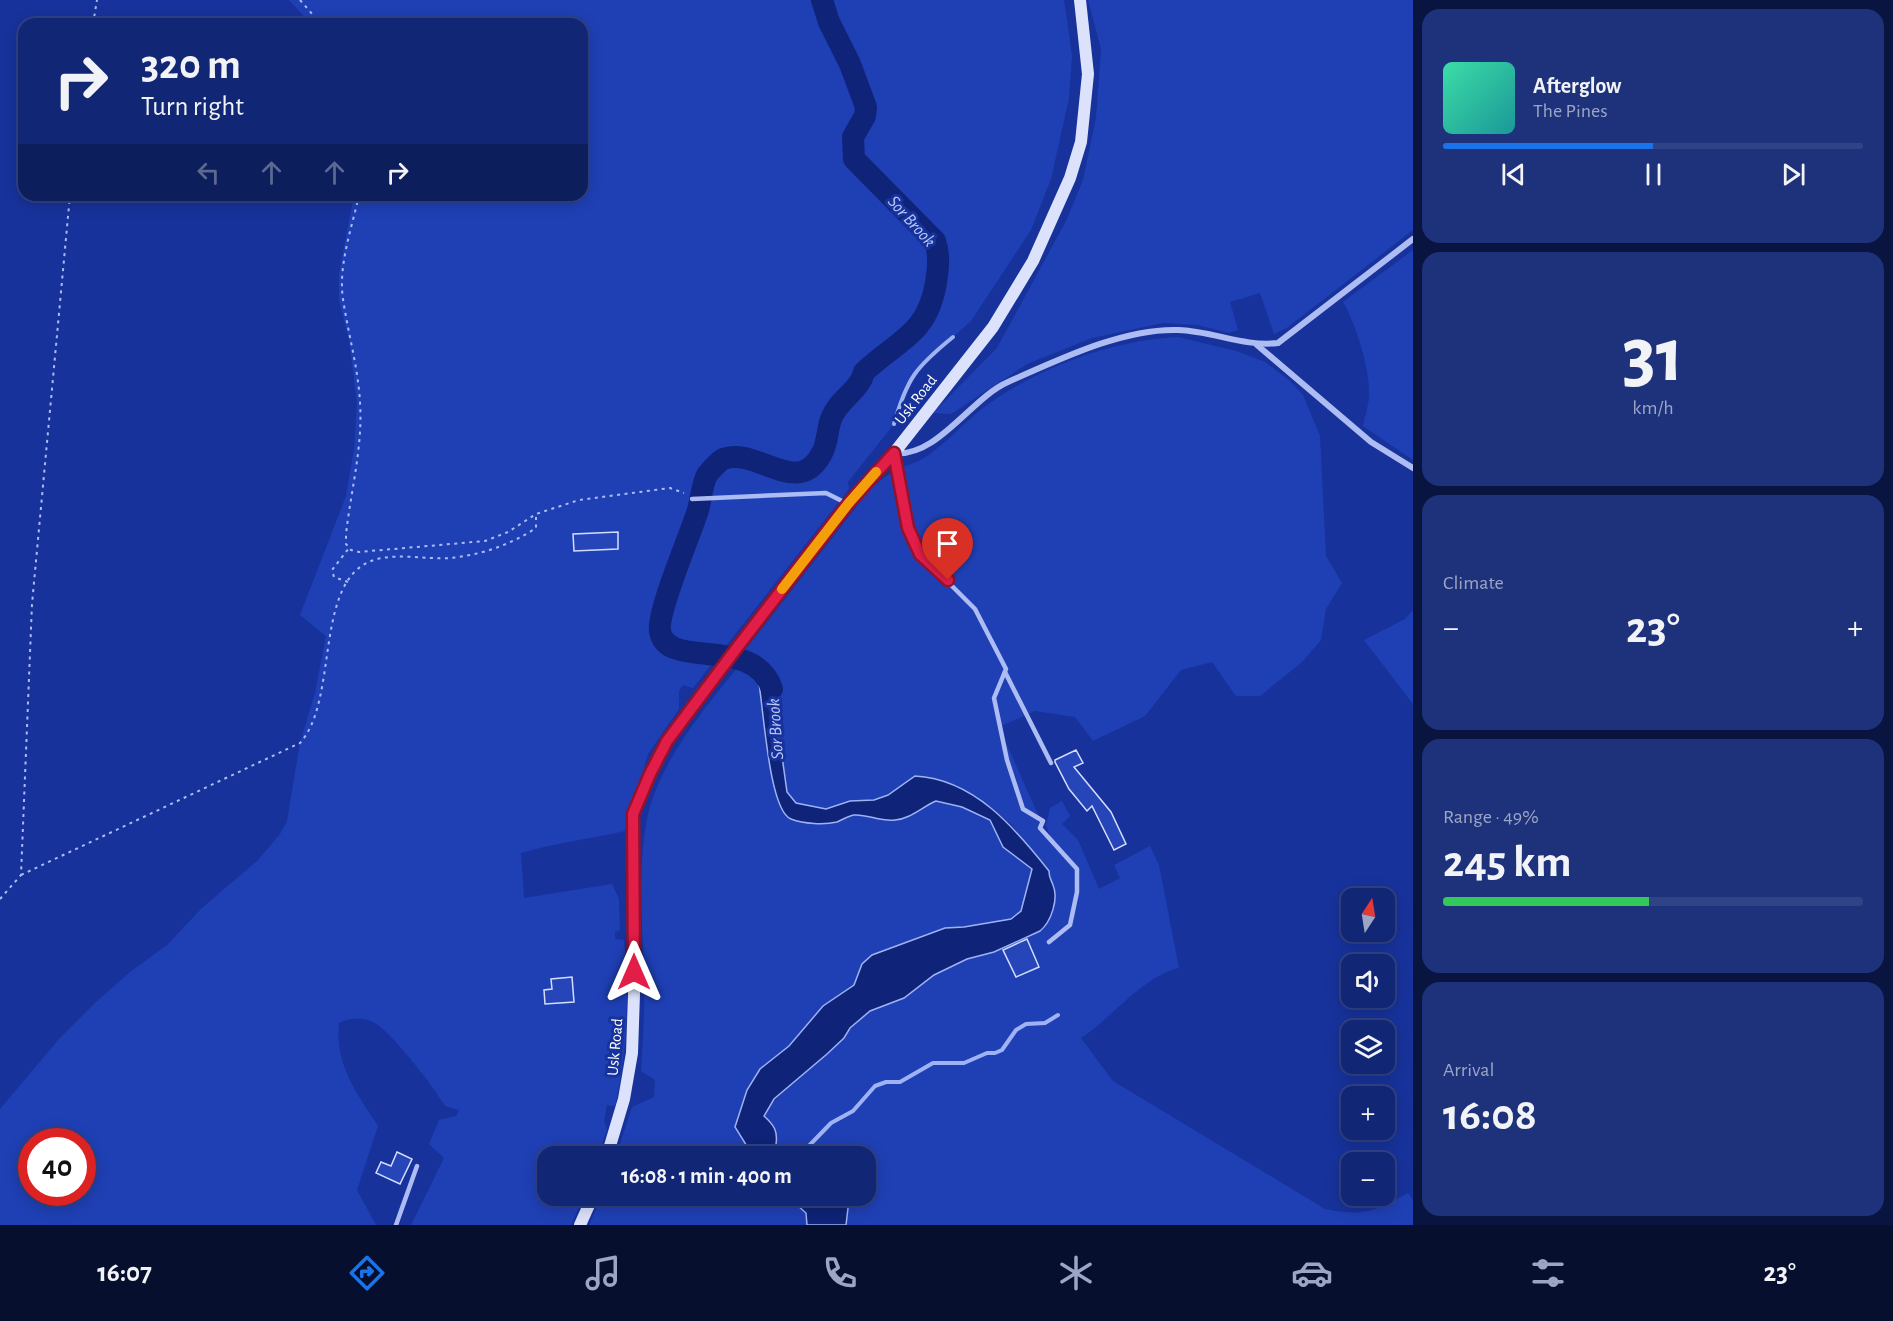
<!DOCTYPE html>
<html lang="en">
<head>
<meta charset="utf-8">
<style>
  body { margin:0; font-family:"Alegreya Sans",sans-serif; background:#1e327c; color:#f1f3f6; height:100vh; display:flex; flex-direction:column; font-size:22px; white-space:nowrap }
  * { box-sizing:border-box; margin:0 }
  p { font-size:20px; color:#9ca5c5 }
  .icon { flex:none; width:33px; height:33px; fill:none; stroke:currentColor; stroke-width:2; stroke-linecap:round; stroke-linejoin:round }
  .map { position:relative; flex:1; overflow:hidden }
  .details { display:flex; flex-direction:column; gap:9px; padding:9px; background:#091540; width:480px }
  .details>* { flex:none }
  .guide { position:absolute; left:18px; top:18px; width:570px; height:183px; border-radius:18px; box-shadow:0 3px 15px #0003,0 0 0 2px #304386; background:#112674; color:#f1f3f6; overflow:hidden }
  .needle { width:39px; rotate:12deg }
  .controls { position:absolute; left:1341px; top:888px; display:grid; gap:12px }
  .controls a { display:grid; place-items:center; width:54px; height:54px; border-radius:12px; background:#112674; box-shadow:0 3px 15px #0003,0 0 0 2px #304386; font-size:30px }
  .speed { position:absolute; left:18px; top:1128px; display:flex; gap:12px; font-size:30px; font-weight:700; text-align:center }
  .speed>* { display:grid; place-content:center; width:78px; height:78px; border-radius:50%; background:#112674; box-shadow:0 3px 15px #0003,0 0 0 2px #304386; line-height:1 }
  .speed .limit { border:9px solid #d22; background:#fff; color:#111 }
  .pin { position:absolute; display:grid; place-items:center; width:51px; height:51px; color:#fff; margin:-62px -26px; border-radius:50% 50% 50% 0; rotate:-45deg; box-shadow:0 0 6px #0007 }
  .pin .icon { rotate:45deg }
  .me { position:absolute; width:66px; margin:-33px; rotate:0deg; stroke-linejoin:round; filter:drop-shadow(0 0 4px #0008) }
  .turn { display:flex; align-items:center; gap:21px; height:126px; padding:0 24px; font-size:27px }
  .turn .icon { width:78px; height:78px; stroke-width:2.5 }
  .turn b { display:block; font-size:42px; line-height:51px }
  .lanes { display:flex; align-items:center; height:57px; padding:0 24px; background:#0003; justify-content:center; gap:30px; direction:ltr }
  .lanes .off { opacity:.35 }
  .big { font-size:45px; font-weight:700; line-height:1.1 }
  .details .widget { flex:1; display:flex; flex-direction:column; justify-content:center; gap:9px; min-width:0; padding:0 21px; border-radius:18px; background:#1e327c }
  .details .dial { align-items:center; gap:0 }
  .dial b { font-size:78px; line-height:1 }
  .song { display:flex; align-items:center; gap:18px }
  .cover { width:72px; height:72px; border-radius:9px; background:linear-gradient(135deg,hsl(160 70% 55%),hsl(180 70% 35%)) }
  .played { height:6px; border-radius:3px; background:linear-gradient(90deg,#1a73e8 50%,#304386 50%) }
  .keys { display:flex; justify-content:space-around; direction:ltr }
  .heat { display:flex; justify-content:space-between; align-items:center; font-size:33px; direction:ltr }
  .charge { height:9px; border-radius:4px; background:linear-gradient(90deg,#34c759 49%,#304386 0) }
  .trip { position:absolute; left:537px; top:1146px; width:339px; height:60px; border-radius:18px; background:#112674; box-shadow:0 3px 15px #0003,0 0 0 2px #304386; font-weight:700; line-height:60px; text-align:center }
  .menu { display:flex; height:96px; justify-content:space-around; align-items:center; background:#070f2e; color:#9ca5c5 }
  .menu .icon { width:42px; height:42px }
  .menu .active { color:#1a73e8 }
  .menu b { font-size:27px; color:#f1f3f6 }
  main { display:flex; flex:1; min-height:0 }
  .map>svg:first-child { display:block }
</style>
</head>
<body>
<main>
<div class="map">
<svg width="1413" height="1225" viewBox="0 0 1413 1225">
  <rect width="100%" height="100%" fill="#17329b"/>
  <g fill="#1f40b5" fill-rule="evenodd">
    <path d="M289 0H1064L1072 55 1069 98 1051 179 1031 230 971 321 914 372 904 389 894 424 848 482 849 489 693 688 683 685 679 691V709L648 754 625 831C590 839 555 843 521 853L524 898 612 884 619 899 620 930 615 932V939L624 940C629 999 628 1048 615 1106L607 1105 604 1121 607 1130 598 1156H548V1196H584L571 1225H411L444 1158 429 1144 439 1120 456 1116 459 1110 445 1106C434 1087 392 1033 375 1023 364 1017 350 1017 339 1023 334 1063 357 1094 378 1126L357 1190 376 1225H0V1109L59 1039 96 1002 130 972 167 945 202 908 258 860 280 834 287 821 300 743 315 693 326 636 300 615 346 496 354 449 357 402 349 340 339 300V274L354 195H582V24H311ZM32 1142H82V1192H32Z"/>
    <polygon points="1088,0 1413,0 1413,230 1288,327 1274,334 1260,293 1230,302 1238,330 1229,333 1198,325 1163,323 1092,338 1027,364 951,414 933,413 997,348 1066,221 1083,180 1096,118 1101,49"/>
    <path d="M1413 250V460L1363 426C1365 417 1368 407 1369 398 1371 371 1356 324 1343 302Z"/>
    <path d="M1178 337 1236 351 1265 362 1289 380 1303 395 1320 436 1326 556 1342 583 1326 609 1321 640 1302 662 1260 696H1236L1212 662 1181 670 1145 716 1093 741 1075 717 1035 711 999 727 1040 819V828L1051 838 1046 825 1050 808 1062 801 1070 816 1062 824 1078 840 1099 889 1120 878 1114 865 1150 846 1159 865 1179 968C1143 976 1112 1018 1081 1038L1113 1081 1325 1209C1362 1217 1376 1211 1408 1193L1413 1200V1225H846L848 1208 843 1196H866V1156H804L799 1152 789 1153 776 1144 772 1124 764 1117 766 1109 870 1011 904 998 934 975 967 959 994 952 1040 931C1051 922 1056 904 1054 890 1053 883 1049 879 1049 871L1012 825 992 808 963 789 939 780 899 788 874 800 850 801 826 809 796 803 787 792 781 749 777 737 779 694 756 667 762 686 765 741 782 811 836 822 853 815 893 821 909 817 936 801 962 807 990 820 1003 847 1032 869 1021 911 1011 919 964 927 945 928 872 955 862 964 854 985 823 1006 789 1046 760 1069 747 1090 735 1127 753 1156H616L632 1107 654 1097 655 1080 641 1071C643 1040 645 1009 644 979 643 926 637 871 647 819 658 763 708 703 744 660L739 658 871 488C879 482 888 474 897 469 909 464 920 462 930 454 951 439 968 418 990 403 1043 366 1113 340 1178 337Z"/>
    <polygon points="1413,610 1413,704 1364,640 1405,619"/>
    <polygon points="602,1196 787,1196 806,1213 807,1225 589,1225"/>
  </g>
  <g fill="#0f2378" stroke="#9fb3f4" stroke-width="1.5">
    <path d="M756 665 778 681 777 737 781 749 787 792 796 803 826 809 850 801 874 800 888 795 915 776C974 779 1015 828 1049 871 1049 878 1051 879 1053 885 1059 899 1051 922 1040 931L994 952 967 959 934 975 904 998 870 1011 850 1028 844 1038 827 1054 774 1099 764 1116C774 1125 778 1131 776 1144L789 1153 799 1152 804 1156H753L735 1127 747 1090 760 1069 789 1046 823 1006 854 985 862 964 872 955 945 928 964 927 1011 919 1021 911 1032 869 1003 847 990 820 962 807 936 801C922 807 910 819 895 820 881 822 867 814 854 815 848 816 842 820 837 822 824 825 804 824 791 819 767 810 763 692 756 665Z"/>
    <polygon points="787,1196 843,1196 848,1208 846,1225 807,1225 806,1213"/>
  </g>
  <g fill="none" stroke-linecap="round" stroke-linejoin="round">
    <g stroke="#9fb3f4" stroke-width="4">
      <path d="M894 424C907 378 916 367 953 337"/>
      <polyline points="802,1153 831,1123 853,1111 875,1086 886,1082 900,1082 933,1063 964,1063 987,1053 995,1053 1002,1050 1016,1030 1026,1024 1045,1023 1058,1015"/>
    </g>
    <path stroke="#0f2378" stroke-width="22" d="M772 689C754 634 666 671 660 631 657 611 690 536 698 510 701 500 702 484 707 475 710 471 719 461 723 459 757 446 798 500 822 453 828 442 827 430 831 419 838 399 860 391 864 372 899 339 927 335 936 283 938 268 940 256 935 241L854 159 853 137 865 116 866 107 850 64 829 22 822 0"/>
  </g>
  <g fill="#2645b9" stroke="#d5ddfc" stroke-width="1.5">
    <polygon points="618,532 618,549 574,551 573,534"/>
    <polygon points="1076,750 1083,763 1074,767 1111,812 1126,844 1114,850 1092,806 1087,811 1069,789 1055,762 1055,760"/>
    <polygon points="1027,939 1039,967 1016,977 1003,950"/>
    <polygon points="572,977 574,1002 545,1004 544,990 552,989 551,979"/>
    <polygon points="397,1152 412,1159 400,1184 376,1173 381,1162 391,1166"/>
  </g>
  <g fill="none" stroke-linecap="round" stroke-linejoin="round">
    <g stroke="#adbcf2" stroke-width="2" stroke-dasharray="3 4.5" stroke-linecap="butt">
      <polyline points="300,0 321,24"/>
      <polyline points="93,24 97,0"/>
      <path d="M359 195C352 228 338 265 343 299 348 333 358 367 360 402 363 446 351 490 346 534V544L351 550 359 552 485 541 508 532 536 514 579 500 670 488 684 493"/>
      <polyline points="348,582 334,577 332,570 349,548"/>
      <path d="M21 875 300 743C337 702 316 595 363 565 387 550 424 560 450 558 481 555 510 545 536 528V514"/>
      <polyline points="0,899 21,875 32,604 70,195"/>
    </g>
    <g stroke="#adbcf2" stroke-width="4.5">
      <polyline points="894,455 908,528 920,554 975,609 1006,669 994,698 1007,760 1023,809 1043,821 1040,828 1077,869 1077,892 1070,925 1049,942"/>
      <polyline points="692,499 826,493 848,504"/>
      <polyline points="1005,672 1051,763"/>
      <polyline points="396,1225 417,1166"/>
    </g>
    <g stroke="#adbcf2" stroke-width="6">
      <polyline points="1257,345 1371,442 1413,468"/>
      <path d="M894 453C937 458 971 398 1008 382 1058 360 1123 328 1178 330 1213 331 1243 347 1278 343L1413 239"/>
    </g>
    <g stroke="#dce2fc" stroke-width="12">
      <polyline points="607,1156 624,1099 632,1053 634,994 633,814 650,774 667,741 736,649 848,504 894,453 993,327 1033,261 1070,178 1081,142 1088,74 1080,0"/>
      <polyline points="580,1225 593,1196"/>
    </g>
  </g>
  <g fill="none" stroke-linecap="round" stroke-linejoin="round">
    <defs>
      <polyline id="route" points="634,972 633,814 650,774 667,741 736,649 848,504 894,453 908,528 920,554 948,580"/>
    </defs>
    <use href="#route" stroke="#92132f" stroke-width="15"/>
    <use href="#route" stroke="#e11d48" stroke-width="10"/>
    <polyline stroke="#f59e0b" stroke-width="10" points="782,589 848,504 876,472"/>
  </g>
  <g text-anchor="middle" stroke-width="6" stroke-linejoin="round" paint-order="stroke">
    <g font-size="16" fill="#fff" stroke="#17329b">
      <text transform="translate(915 399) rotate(-52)" y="6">Usk Road</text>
      <text transform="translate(614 1047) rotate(-85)" y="6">Usk Road</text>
    </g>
    <g font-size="18" font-style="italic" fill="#b9c8f8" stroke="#17329b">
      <text transform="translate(912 221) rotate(48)" y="6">Sor Brook</text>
      <text transform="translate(775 729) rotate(-94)" y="6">Sor Brook</text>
    </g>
  </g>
</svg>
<div class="controls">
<a><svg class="needle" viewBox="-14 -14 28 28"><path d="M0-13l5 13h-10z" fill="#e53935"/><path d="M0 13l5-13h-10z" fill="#9ca5c5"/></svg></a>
<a><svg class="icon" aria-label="sound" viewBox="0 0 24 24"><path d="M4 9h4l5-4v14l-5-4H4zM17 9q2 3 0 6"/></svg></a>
<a><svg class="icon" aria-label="layers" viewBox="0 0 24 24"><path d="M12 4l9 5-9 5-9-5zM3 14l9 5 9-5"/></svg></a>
<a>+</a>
<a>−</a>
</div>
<div class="speed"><div class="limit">40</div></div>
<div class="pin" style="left:948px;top:580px;background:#d93025"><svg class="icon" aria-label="arrive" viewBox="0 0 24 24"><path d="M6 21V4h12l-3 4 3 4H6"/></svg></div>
<svg class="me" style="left:634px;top:972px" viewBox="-20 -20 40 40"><path d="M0-17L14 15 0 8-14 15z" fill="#e11d48" stroke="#fff" stroke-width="4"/></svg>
<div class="trip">16:08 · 1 min · 400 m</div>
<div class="guide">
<div class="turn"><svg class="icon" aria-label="right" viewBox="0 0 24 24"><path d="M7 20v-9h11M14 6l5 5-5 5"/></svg><div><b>320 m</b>Turn right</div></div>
<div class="lanes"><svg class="icon off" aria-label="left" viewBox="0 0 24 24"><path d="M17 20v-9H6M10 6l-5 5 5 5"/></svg><svg class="icon off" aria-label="ahead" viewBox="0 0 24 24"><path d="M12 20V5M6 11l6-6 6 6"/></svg><svg class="icon off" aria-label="ahead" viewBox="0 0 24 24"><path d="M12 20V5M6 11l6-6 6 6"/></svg><svg class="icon" aria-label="right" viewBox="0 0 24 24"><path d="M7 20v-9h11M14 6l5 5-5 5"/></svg></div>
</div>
</div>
<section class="details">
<div class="widget">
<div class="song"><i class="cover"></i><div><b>Afterglow</b><p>The Pines</p></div></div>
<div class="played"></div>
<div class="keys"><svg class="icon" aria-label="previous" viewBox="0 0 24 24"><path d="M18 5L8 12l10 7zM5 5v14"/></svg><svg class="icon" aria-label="pause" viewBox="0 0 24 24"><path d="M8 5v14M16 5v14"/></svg><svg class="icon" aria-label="next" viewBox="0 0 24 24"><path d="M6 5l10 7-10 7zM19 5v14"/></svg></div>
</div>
<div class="widget dial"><b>31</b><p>km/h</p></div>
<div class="widget"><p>Climate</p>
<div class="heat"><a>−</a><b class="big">23°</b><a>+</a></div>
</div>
<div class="widget"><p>Range · 49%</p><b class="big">245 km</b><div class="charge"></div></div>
<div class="widget"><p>Arrival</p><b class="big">16:08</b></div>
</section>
</main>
<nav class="menu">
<b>16:07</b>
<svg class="icon active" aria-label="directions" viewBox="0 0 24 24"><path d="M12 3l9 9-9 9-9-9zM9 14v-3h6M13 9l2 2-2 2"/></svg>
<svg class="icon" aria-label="music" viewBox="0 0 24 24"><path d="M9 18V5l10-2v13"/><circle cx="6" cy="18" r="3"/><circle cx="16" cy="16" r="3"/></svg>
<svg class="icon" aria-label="phone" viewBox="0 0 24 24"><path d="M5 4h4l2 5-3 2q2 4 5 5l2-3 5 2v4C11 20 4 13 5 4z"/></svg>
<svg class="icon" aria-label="climate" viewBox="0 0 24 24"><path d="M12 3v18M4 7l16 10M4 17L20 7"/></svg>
<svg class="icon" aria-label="car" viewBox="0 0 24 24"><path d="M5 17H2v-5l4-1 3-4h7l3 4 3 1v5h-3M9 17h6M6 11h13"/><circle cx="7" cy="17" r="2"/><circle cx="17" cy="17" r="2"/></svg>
<svg class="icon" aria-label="filters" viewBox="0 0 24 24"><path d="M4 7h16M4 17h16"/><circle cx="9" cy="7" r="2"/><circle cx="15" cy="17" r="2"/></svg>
<b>23°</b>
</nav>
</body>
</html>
